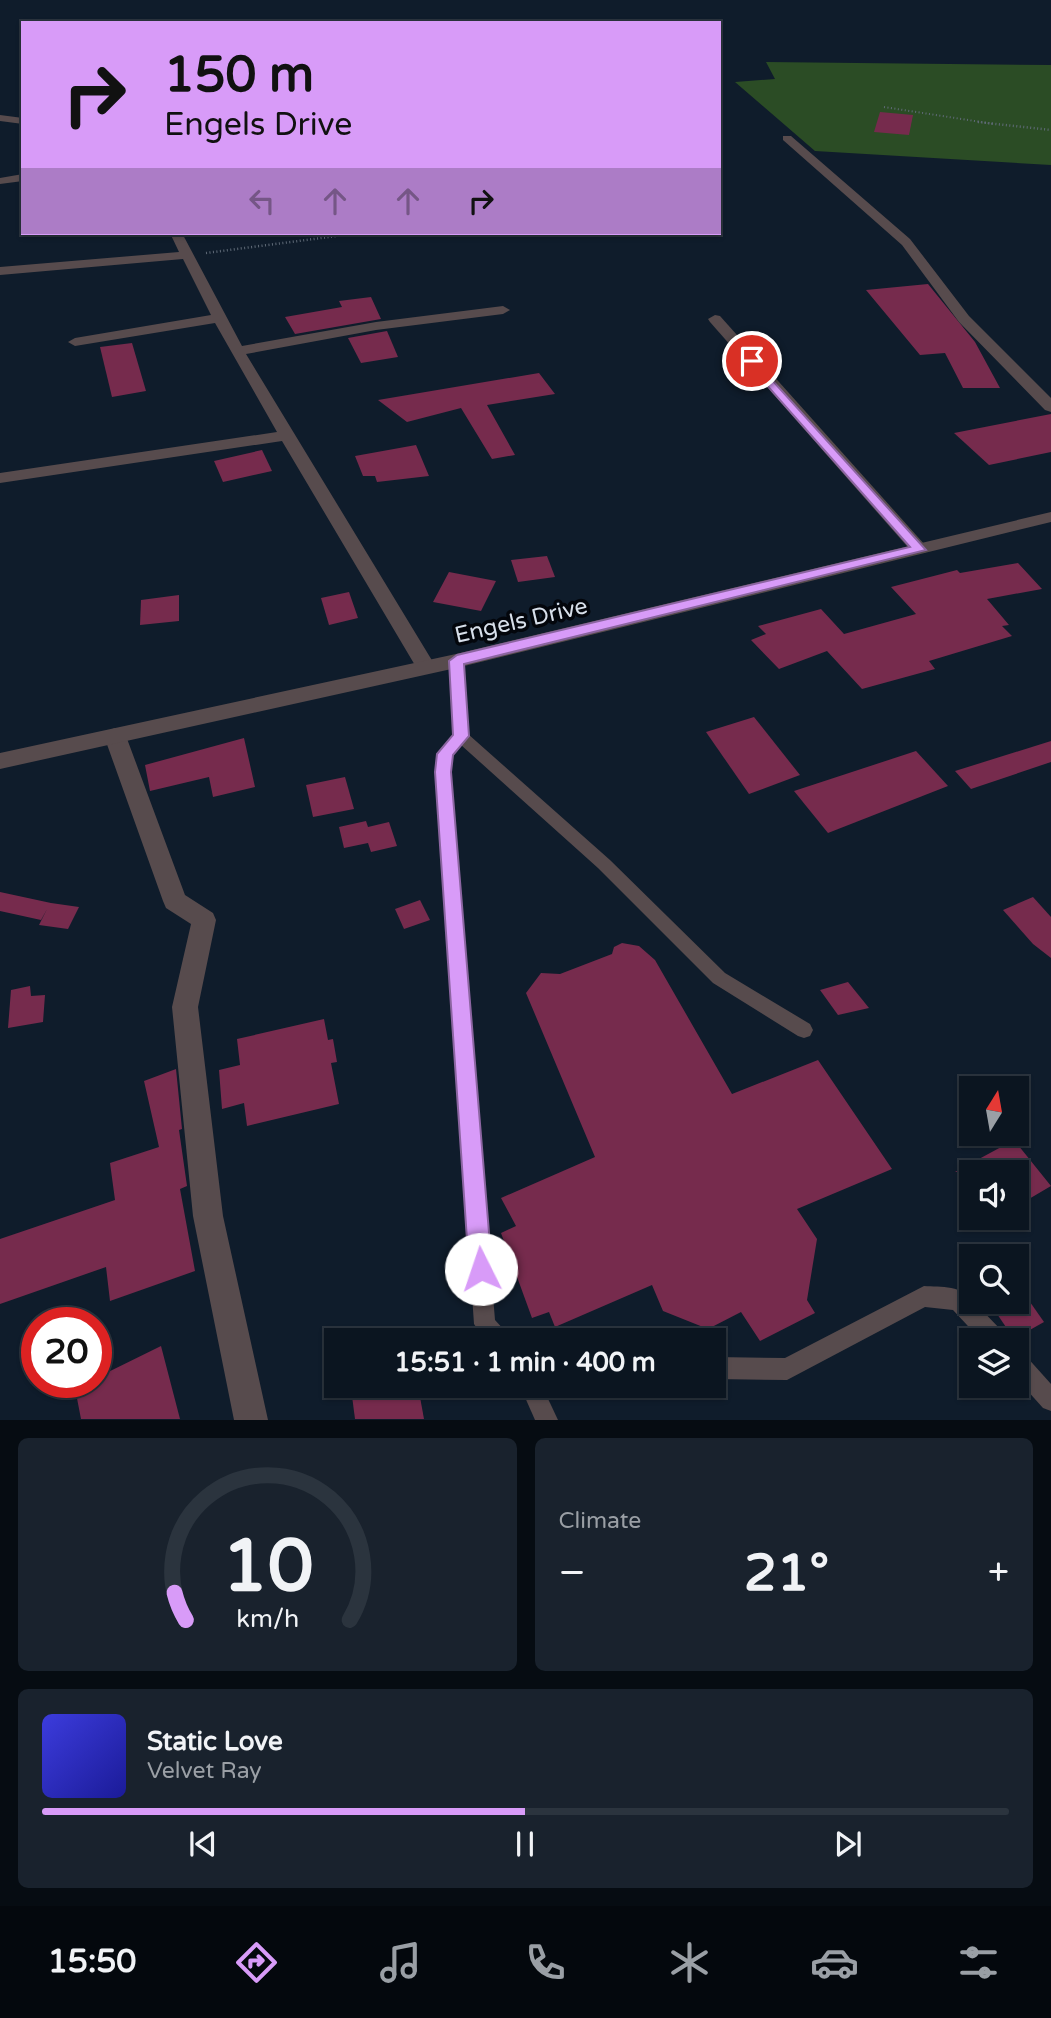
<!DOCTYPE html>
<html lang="en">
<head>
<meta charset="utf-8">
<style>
  body { margin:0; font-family:"Varela Round",sans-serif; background:#19222d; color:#f1f3f6; height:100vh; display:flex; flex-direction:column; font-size:26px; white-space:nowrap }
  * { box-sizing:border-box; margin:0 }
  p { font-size:23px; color:#9a9fa5 }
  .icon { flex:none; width:38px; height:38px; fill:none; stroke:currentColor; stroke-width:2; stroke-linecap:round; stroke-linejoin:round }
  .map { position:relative; height:1420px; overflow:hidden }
  .panel { display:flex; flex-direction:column; gap:18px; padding:18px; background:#060c12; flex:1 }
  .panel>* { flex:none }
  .hud { position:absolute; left:21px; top:21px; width:700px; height:214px; border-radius:0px; box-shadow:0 2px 5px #0004,0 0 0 2px #2b343e; background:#d89bf8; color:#111; overflow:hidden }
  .needle { width:46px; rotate:11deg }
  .fabs { position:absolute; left:959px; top:1076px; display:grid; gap:14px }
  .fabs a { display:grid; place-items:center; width:70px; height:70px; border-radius:0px; background:#0b1520; box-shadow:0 2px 5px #0004,0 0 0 2px #2b343e; font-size:35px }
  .speed { position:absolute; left:21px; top:1307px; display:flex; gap:14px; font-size:35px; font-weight:700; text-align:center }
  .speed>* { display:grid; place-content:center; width:91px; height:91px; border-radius:50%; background:#0b1520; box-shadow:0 2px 5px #0004,0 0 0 2px #2b343e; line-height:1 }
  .speed .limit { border:10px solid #d22; background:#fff; color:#111 }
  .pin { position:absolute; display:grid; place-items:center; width:60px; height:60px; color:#fff; margin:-30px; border:4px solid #fff; border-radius:50%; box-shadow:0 2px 7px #0007 }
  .me { position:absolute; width:77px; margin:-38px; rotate:356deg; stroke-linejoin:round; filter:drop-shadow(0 0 5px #0008) }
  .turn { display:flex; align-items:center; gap:24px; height:147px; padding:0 28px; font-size:32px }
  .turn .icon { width:91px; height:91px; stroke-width:2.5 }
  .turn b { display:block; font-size:49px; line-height:60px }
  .lanes { display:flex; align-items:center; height:66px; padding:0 28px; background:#0003; justify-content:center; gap:35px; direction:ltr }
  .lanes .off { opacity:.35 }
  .big { font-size:52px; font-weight:700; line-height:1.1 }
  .panel .tile { flex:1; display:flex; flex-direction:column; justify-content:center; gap:10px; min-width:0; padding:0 24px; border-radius:10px; background:#19222d }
  .panel .dial { align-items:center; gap:0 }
  .dial svg { height:182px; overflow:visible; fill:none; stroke:#2b343e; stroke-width:7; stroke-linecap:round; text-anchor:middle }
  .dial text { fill:#f1f3f6; stroke:none }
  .song { display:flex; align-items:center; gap:21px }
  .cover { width:84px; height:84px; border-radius:10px; background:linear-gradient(135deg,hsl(240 70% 55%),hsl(240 70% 35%)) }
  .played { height:7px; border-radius:4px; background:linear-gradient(90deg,#d89bf8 50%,#2b343e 50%) }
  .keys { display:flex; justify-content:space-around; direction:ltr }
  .heat { display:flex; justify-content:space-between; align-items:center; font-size:38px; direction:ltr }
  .panel .tiles { flex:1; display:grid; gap:18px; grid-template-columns:1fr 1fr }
  .tile:last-child { grid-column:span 2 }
  .trip { position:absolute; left:324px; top:1328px; width:402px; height:70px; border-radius:0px; background:#0b1520; box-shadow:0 2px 5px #0004,0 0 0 2px #2b343e; font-weight:700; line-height:70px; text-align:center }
  .menu { display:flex; height:112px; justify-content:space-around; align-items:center; background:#04080d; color:#9a9fa5 }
  .menu .icon { width:49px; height:49px }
  .menu .selected { color:#d89bf8 }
  .menu b { font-size:32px; color:#f1f3f6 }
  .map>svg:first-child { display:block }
</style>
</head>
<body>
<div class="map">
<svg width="1051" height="1420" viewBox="0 0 1051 1420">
  <rect width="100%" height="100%" fill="#0f1c2b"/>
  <polygon fill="#2b4c25" points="766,62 1051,65 1051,165 815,151 735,82 775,79"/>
  <g fill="#762b4d">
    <polygon points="880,112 913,115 909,135 874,132"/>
    <polygon points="928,284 975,342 1000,388 963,388 945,353 920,355 866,290"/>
    <polygon points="371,297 381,319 295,334 285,317 342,307 339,301"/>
    <polygon points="387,331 398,357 361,363 348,338"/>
    <polygon points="132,343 146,391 112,397 100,347"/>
    <polygon points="539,373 555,394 487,405 515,455 492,459 461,408 407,422 378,400"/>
    <polygon points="1051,414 1051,452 989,465 954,433"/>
    <polygon points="416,445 429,476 377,482 375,476 363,476 355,456"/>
    <polygon points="262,450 272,471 223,482 214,461"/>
    <polygon points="547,556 555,577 518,582 511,560"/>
    <polygon points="1018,563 1042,589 987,599 1009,625 1002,626 1012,636 929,661 935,669 862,689 827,651 779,669 751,640 766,634 758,626 821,609 844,634 916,614 891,587 957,570 960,573"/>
    <polygon points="449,572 496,581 481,611 433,602"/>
    <polygon points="349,592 358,618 329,625 321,598"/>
    <polygon points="179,595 179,621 140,625 141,600"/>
    <polygon points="754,717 800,775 749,794 706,732"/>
    <polygon points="244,738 255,787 213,797 209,777 150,791 145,765"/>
    <polygon points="1051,741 1051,762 971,789 955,771"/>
    <polygon points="916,751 948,786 828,833 794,791"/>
    <polygon points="345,777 354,809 313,817 306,785"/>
    <polygon points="366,821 368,827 389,822 397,846 371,852 368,843 344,848 339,827"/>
    <polygon points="0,892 51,903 79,907 68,929 39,925 47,909 41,920 0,911"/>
    <polygon points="1033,897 1051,917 1051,958 1033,944 1003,910"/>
    <polygon points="420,900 430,920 404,929 395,909"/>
    <polygon points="622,943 639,946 655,960 732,1094 818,1060 892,1169 797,1209 817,1239 807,1300 815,1313 760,1341 741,1312 708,1329 663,1311 652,1285 555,1327 549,1312 532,1318 501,1233 516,1226 501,1198 595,1157 526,993 541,973 560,974 612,954 614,947"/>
    <polygon points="848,982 869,1008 838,1015 820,990"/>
    <polygon points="30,986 31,996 45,995 43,1022 8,1028 11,990"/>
    <polygon points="324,1019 328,1040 333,1039 337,1062 331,1063 339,1104 247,1126 244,1103 222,1109 219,1070 240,1065 237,1039"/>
    <polygon points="176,1069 182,1129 179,1130 187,1186 180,1189 195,1271 110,1301 106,1267 0,1304 0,1239 115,1200 110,1163 159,1147 144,1081"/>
    <polygon points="1014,1140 1051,1186 1017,1206 1017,1172 955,1172"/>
    <polygon points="989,1302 1030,1302 1044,1322 1014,1339"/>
    <polygon points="161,1346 180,1419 81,1419 75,1388 87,1382 96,1382 96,1378"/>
    <polygon points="387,1386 418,1386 424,1419 355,1419 352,1396"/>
  </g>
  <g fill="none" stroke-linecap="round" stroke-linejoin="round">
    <polyline stroke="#606b78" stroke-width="2" stroke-dasharray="1 2.5" stroke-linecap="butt" points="884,107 994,124"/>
    <g stroke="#606b78" stroke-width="2.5" stroke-dasharray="1 2.5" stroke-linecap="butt">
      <polyline points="978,122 1051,130"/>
      <polyline points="206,253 360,233"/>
    </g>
    <g fill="#574b4d" fill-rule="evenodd">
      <polygon points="456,656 463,661 468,734 610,860 725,973 810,1024 813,1030 810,1036 804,1038 798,1036 713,983 598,868 461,745 452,755 450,772 495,1320 506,1332 509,1340 485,1340 474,1324 436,772 438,753 454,735 449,661"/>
      <path d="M924 1286C940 1287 965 1285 971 1302H974L1003 1332 1006 1340H981L953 1310 925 1307 787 1380 714 1379V1357L785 1358Z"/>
      <polygon points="1017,1352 1025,1355 1051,1384 1051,1411 1043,1408 1017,1379"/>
      <polygon points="520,1386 542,1386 558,1420 535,1420"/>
    </g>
    <g fill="#574b4d" fill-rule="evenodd">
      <polygon points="0,115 23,118 23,124 0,121"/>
      <polygon points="783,136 791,136 910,239 969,316 1051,398 1051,412 1045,410 959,322 902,245 783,140"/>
      <polygon points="23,174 23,181 0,184 0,178"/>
      <polygon points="170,233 182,233 242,346 376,322 503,306 510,310 503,314 376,330 246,354 436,667 433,672 419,672 282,441 0,483 0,473 277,432 215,323 75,346 68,342 75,338 211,315 183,259 0,275 0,267 179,252"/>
      <polygon points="715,315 720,316 925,545 928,549 925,553 913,553 710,322 708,319"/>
      <polygon points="115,728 123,731 126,736 185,895 213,913 216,920 198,1007 223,1216 268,1420 234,1420 193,1216 172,1007 191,924 166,908 163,901 104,736 107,731"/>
    </g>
    <polygon fill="#574b4d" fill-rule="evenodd" points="1051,512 1051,522 456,668 0,769 0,753 456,654"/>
  </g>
  <polygon fill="#d89bf8" stroke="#8c65a1" stroke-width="2" points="752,358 926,550 464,664 469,736 453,755 451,772 492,1269 489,1277 481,1280 472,1277 469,1269 435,772 437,754 453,735 449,661 457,655 910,547 748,364 748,359"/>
  <g text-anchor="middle" stroke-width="7" stroke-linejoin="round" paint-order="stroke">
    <g font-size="23" fill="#d7dfea" stroke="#03060c">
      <text transform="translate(521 620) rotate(-13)" y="8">Engels Drive</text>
    </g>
  </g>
</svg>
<div class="fabs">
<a><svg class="needle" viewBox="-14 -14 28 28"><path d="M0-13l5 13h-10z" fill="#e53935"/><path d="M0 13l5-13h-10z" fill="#9a9fa5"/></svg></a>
<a><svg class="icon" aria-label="sound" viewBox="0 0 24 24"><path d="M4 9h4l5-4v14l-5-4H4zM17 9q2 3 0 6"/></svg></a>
<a><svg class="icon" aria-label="search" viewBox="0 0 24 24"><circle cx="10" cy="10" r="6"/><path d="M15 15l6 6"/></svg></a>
<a><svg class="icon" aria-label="layers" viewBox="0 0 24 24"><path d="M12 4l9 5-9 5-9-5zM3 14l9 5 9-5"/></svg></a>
</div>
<div class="speed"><div class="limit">20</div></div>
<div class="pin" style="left:752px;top:361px;background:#d93025"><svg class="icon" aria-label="arrive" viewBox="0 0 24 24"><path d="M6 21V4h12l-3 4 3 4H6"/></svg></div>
<svg class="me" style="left:481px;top:1269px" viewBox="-20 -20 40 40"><circle r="19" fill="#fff"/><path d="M0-13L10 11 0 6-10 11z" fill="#d89bf8"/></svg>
<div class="trip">15:51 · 1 min · 400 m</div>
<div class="hud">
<div class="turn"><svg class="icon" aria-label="right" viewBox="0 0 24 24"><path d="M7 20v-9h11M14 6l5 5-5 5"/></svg><div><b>150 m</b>Engels Drive</div></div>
<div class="lanes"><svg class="icon off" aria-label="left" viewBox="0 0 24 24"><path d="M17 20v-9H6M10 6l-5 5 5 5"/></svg><svg class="icon off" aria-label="ahead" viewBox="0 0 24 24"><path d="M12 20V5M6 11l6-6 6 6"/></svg><svg class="icon off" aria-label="ahead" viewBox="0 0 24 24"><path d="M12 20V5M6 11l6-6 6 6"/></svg><svg class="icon" aria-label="right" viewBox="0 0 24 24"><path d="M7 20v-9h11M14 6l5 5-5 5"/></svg></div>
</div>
</div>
<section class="panel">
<div class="tiles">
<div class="tile dial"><svg viewBox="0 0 100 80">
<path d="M14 69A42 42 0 1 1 86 69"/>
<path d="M14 69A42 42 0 0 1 9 57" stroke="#d89bf8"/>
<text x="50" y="56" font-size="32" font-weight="700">10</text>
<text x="50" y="72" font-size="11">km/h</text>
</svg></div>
<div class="tile"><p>Climate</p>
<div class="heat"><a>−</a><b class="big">21°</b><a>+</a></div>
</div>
<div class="tile">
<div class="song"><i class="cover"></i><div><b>Static Love</b><p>Velvet Ray</p></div></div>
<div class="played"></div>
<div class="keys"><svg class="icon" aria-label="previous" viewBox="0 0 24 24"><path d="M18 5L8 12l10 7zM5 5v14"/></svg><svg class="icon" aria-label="pause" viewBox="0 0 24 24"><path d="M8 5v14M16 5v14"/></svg><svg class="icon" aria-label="next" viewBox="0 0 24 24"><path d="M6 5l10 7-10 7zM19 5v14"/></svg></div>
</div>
</div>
</section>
<nav class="menu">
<b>15:50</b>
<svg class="icon selected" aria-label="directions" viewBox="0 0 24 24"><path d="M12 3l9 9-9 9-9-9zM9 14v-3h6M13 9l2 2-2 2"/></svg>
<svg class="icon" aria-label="music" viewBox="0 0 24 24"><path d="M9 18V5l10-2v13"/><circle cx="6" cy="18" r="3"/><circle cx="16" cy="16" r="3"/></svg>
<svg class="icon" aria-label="phone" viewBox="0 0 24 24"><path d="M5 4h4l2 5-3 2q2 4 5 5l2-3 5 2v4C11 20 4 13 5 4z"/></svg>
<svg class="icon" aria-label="climate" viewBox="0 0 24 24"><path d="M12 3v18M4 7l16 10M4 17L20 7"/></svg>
<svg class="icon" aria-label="car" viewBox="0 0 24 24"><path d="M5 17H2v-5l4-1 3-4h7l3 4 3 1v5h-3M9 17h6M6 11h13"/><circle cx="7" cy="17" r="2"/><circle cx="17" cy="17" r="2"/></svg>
<svg class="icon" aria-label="filters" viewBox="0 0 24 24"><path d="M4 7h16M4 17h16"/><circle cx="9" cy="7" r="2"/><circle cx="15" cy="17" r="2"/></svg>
</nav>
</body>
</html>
